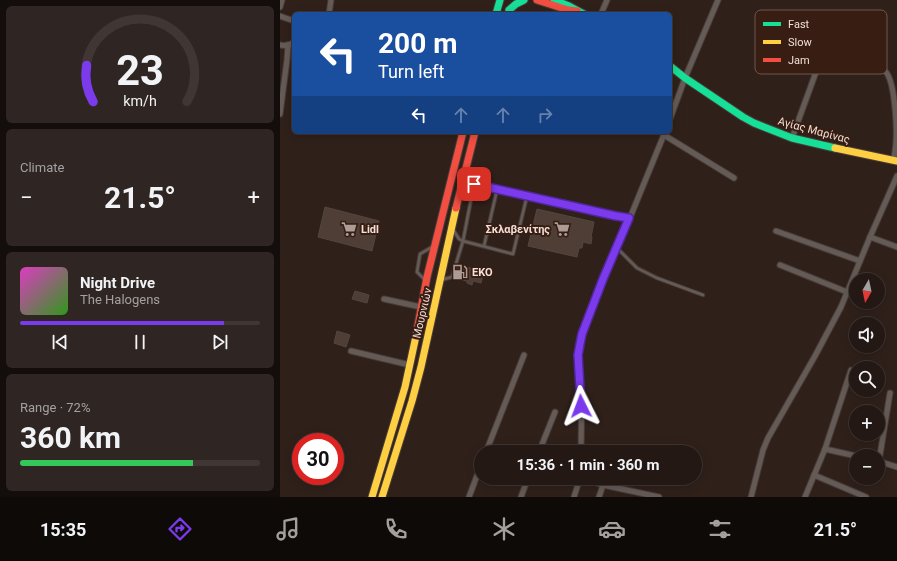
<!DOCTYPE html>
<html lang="en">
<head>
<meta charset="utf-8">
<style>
  body { margin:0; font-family:Roboto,sans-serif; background:#2f2522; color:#f1f3f6; height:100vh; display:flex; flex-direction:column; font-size:15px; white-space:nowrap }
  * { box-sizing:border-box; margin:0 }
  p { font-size:13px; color:#a3a0a0 }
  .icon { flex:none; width:22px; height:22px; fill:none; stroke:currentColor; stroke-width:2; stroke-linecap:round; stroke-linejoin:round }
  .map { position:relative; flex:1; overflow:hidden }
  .panel { display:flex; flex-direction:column; gap:6px; padding:6px; background:#130d0b; width:280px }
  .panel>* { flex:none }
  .banner { position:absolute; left:12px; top:12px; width:380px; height:122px; border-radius:6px; box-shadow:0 2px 10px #0003,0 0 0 1px #403734; background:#1a4fa0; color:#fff; overflow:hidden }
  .needle { width:26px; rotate:189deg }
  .controls { position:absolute; left:569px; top:273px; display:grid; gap:8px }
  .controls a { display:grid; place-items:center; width:36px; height:36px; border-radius:50%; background:#231814; box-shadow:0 2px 10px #0003,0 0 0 1px #403734; font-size:20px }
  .speed { position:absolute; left:12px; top:433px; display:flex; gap:8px; font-size:20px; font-weight:700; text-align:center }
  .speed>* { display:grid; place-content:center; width:52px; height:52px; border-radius:50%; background:#231814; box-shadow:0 2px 10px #0003,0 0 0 1px #403734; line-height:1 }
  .speed .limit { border:6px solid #d22; background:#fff; color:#111 }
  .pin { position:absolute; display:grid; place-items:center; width:34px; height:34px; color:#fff; margin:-17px; border-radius:8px; box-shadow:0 2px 6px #0006 }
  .me { position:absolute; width:44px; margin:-22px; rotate:357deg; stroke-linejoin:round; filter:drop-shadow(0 0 3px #0008) }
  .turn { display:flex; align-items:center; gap:14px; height:84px; padding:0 20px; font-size:18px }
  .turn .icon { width:52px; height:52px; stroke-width:2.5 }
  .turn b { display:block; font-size:28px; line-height:34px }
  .lanes { display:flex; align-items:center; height:38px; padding:0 20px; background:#0003; justify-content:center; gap:20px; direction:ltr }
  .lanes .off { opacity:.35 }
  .big { font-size:30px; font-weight:700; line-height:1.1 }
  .panel .tile { flex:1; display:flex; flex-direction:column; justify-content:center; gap:6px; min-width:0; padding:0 14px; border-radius:6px; background:#2f2522 }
  .panel .dial { align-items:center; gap:0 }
  .dial svg { height:104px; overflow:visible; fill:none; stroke:#403734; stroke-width:7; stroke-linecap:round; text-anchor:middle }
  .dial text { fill:#f1f3f6; stroke:none }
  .song { display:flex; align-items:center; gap:12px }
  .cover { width:48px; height:48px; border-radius:6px; background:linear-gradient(135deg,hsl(310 70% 55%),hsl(110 70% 35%)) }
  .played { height:4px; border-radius:2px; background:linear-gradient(90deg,#7c3aed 85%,#403734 85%) }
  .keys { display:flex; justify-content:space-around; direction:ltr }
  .heat { display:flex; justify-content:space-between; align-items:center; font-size:22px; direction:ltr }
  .charge { height:6px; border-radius:3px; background:linear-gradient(90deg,#34c759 72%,#403734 0) }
  .trip { position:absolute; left:194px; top:445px; width:228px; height:40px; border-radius:20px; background:#231814; box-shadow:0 2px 10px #0003,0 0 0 1px #403734; font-weight:700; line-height:40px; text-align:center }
  .menu { display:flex; height:64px; justify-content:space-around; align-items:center; background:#0e0a08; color:#a3a0a0 }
  .menu .icon { width:28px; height:28px }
  .menu .on { color:#7c3aed }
  .menu b { font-size:18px; color:#f1f3f6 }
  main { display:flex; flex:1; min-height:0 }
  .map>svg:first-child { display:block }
</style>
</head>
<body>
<main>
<section class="panel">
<div class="tile dial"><svg viewBox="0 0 100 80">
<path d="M14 69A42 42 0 1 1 86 69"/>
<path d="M14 69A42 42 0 0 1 9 41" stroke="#7c3aed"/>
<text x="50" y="56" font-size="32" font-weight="700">23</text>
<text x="50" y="72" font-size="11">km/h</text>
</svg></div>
<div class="tile"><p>Climate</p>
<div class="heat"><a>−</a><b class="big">21.5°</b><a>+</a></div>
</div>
<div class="tile">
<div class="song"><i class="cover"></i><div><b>Night Drive</b><p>The Halogens</p></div></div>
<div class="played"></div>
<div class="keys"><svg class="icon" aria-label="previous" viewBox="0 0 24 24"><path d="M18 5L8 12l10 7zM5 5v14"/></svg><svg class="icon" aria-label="pause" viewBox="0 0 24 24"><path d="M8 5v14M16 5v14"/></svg><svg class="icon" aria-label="next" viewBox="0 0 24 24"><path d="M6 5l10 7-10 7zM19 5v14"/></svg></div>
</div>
<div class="tile"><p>Range · 72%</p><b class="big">360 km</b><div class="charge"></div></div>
</section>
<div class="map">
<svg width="617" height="497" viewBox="0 0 617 497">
  <rect width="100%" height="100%" fill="#2f201a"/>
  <g fill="#4f3e36" stroke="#524640">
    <polygon points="45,207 99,221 92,251 38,237"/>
    <polygon points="257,209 314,222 311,237 312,237 311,244 303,242 302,248 299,248 297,257 248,246"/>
    <polygon points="179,264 186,266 186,267 195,269 196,267 204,269 201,283 193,281 192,285 187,283 187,281 175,279"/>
    <polygon points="75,291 89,295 87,303 72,299"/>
    <polygon points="57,331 70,335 66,347 54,343"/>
  </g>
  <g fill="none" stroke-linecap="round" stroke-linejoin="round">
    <defs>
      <g id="lane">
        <polyline points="174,231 179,239 183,241 233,254 247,196 336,217 349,219"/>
        <polyline points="204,246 217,190"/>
        <polyline points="337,248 357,268 377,278 423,295"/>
        <polyline points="145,280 137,272 140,254 152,247"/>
        <polyline points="161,280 172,277 183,241 194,184 247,196"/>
      </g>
      <g id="street">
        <polyline points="0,7 2,0"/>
        <polyline points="49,14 51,0"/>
        <polyline points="321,14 327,0"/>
        <polyline points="0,16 14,21"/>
        <path d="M0 45C4 46 11 45 14 42"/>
        <polyline points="0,114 7,60 8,45"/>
        <polyline points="390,119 405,78 438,0"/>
        <polyline points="384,135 454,178"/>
        <path d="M512 138 544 50 605 71C615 80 617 127 616 142 616 148 614 154 614 161"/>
        <polyline points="496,231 580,261"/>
        <polyline points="590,237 617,247"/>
        <polyline points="500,265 567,292"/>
        <polyline points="104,299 141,307"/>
        <polyline points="71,351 130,365"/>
        <polyline points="545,449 576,456"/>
        <polyline points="206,452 244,355"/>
        <polyline points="259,452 275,412"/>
        <path d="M301 452C301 436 302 421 301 405 300 381 296 357 302 334L328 266 345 230 385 132"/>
        <polyline points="598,461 617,467"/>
        <polyline points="599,461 610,393"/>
        <polyline points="534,475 586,497"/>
        <polyline points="300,478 323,485 379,497"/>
        <polyline points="189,497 201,465"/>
        <polyline points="241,497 248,478"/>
        <polyline points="294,497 300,478"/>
        <polyline points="319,497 323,485"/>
        <polyline points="471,497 483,450 488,438 535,356 561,307 590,237 617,176"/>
        <polyline points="525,497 545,449 571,370"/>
      </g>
      <g id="fast">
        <polyline points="274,0 289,6 304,14"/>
        <polyline points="229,10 236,4 244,0"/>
        <polyline points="216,14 220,0"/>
        <polyline points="390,66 405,78 463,117 474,123 512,138 555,148"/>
      </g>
      <g id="slow">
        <polyline points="555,148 617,161"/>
        <polyline points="92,497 125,387 136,336"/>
        <polyline points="102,497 132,401 141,367 176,208"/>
      </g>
      <g id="jam">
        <polyline points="257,0 288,10 297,11"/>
        <polyline points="176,208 195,132"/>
        <polyline points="136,336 147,277 183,132"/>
      </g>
    </defs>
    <use href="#lane" stroke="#4a3d39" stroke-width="4.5"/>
    <use href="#street" stroke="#4a3d39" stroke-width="7"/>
    <use href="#fast" stroke="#4a3d39" stroke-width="9"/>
    <use href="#slow" stroke="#4a3d39" stroke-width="9"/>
    <use href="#jam" stroke="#4a3d39" stroke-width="9"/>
    <use href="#lane" stroke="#655b56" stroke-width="2.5"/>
    <use href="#street" stroke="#655b56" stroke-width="5"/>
    <use href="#fast" stroke="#16e098" stroke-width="7"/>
    <use href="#slow" stroke="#ffcf43" stroke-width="7"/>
    <use href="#jam" stroke="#f24e42" stroke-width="7"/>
  </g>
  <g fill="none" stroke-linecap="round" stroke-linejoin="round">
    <defs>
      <polyline id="route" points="194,184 336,216 349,218 323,279 302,334 300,344 298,355 301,406"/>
    </defs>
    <use href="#route" stroke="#51269a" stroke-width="10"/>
    <use href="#route" stroke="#7c3aed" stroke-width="7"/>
  </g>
  <defs>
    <symbol id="supermarket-bare" viewBox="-9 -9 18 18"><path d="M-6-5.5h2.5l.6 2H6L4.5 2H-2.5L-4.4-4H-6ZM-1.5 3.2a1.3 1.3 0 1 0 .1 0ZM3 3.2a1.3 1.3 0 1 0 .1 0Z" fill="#ad9c96" stroke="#371d12" stroke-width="2.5" paint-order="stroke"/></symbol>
    <symbol id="fuel-bare" viewBox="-9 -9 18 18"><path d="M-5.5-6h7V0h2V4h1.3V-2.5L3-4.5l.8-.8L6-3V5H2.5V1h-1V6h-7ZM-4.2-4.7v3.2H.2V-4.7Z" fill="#ad9c96" stroke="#371d12" stroke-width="2.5" paint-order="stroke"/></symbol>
  </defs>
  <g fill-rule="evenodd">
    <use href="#supermarket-bare" x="58" y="218" width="22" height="22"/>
    <use href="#supermarket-bare" x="271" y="218" width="22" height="22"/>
    <use href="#fuel-bare" x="169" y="261" width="22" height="22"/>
  </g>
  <g text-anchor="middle" stroke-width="4" stroke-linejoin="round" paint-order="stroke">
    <g font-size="11" fill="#f1dfd8" stroke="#371d12">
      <text transform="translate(534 130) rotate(15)" y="4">Αγίας Μαρίνας</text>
      <text transform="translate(142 313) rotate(-77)" y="4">Μουρνιών</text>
    </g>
    <g font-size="11" font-weight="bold" fill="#f1dfd8" stroke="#371d12" text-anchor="start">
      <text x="81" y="233">Lidl</text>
      <text x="270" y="233" text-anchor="end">Σκλαβενίτης</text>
      <text x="192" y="276">EKO</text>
    </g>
  </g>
  <rect x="475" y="10" width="132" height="64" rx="6" fill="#371d12" stroke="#6f574d" stroke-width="1"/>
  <rect x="483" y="22" width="18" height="4" fill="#16e098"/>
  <rect x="483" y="40" width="18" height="4" fill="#ffcf43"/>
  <rect x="483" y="58" width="18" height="4" fill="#f24e42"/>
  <g font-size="11" fill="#f1dfd8">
    <text x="508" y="28">Fast</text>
    <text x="508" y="46">Slow</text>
    <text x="508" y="64">Jam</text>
  </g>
</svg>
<div class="controls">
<a><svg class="needle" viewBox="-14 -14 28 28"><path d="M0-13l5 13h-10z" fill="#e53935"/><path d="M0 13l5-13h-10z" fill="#a3a0a0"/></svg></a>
<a><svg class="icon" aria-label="sound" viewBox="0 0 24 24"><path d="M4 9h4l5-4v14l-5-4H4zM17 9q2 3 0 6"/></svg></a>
<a><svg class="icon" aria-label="search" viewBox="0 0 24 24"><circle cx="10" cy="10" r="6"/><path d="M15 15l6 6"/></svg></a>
<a>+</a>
<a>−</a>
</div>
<div class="speed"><div class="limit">30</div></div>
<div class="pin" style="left:194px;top:184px;background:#d93025"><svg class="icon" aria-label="arrive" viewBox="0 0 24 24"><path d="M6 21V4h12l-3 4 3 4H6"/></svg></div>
<svg class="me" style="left:301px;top:406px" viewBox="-20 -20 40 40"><path d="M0-17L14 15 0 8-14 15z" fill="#7c3aed" stroke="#fff" stroke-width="4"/></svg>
<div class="trip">15:36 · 1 min · 360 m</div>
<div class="banner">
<div class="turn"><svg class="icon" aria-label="left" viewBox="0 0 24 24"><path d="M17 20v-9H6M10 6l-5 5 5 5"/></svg><div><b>200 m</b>Turn left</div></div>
<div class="lanes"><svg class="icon" aria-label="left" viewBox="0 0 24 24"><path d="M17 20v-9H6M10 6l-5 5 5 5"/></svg><svg class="icon off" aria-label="ahead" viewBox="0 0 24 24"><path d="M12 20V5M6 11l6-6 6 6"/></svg><svg class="icon off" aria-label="ahead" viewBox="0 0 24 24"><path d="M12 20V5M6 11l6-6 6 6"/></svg><svg class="icon off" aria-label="right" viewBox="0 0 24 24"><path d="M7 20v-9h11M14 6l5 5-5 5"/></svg></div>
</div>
</div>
</main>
<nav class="menu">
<b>15:35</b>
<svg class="icon on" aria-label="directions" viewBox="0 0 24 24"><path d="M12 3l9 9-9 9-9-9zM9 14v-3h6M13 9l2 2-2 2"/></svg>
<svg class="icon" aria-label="music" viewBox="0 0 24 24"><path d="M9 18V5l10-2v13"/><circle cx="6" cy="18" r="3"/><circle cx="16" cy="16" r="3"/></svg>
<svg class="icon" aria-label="phone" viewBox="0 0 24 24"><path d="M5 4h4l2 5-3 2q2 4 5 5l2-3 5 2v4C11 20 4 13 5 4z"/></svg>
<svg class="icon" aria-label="climate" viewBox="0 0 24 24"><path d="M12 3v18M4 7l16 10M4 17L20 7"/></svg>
<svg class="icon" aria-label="car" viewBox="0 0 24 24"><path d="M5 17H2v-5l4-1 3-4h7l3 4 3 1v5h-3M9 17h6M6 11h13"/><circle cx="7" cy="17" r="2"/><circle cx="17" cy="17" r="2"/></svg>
<svg class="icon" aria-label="filters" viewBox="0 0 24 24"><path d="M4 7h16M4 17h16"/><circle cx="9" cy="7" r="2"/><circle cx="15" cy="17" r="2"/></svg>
<b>21.5°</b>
</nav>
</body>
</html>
